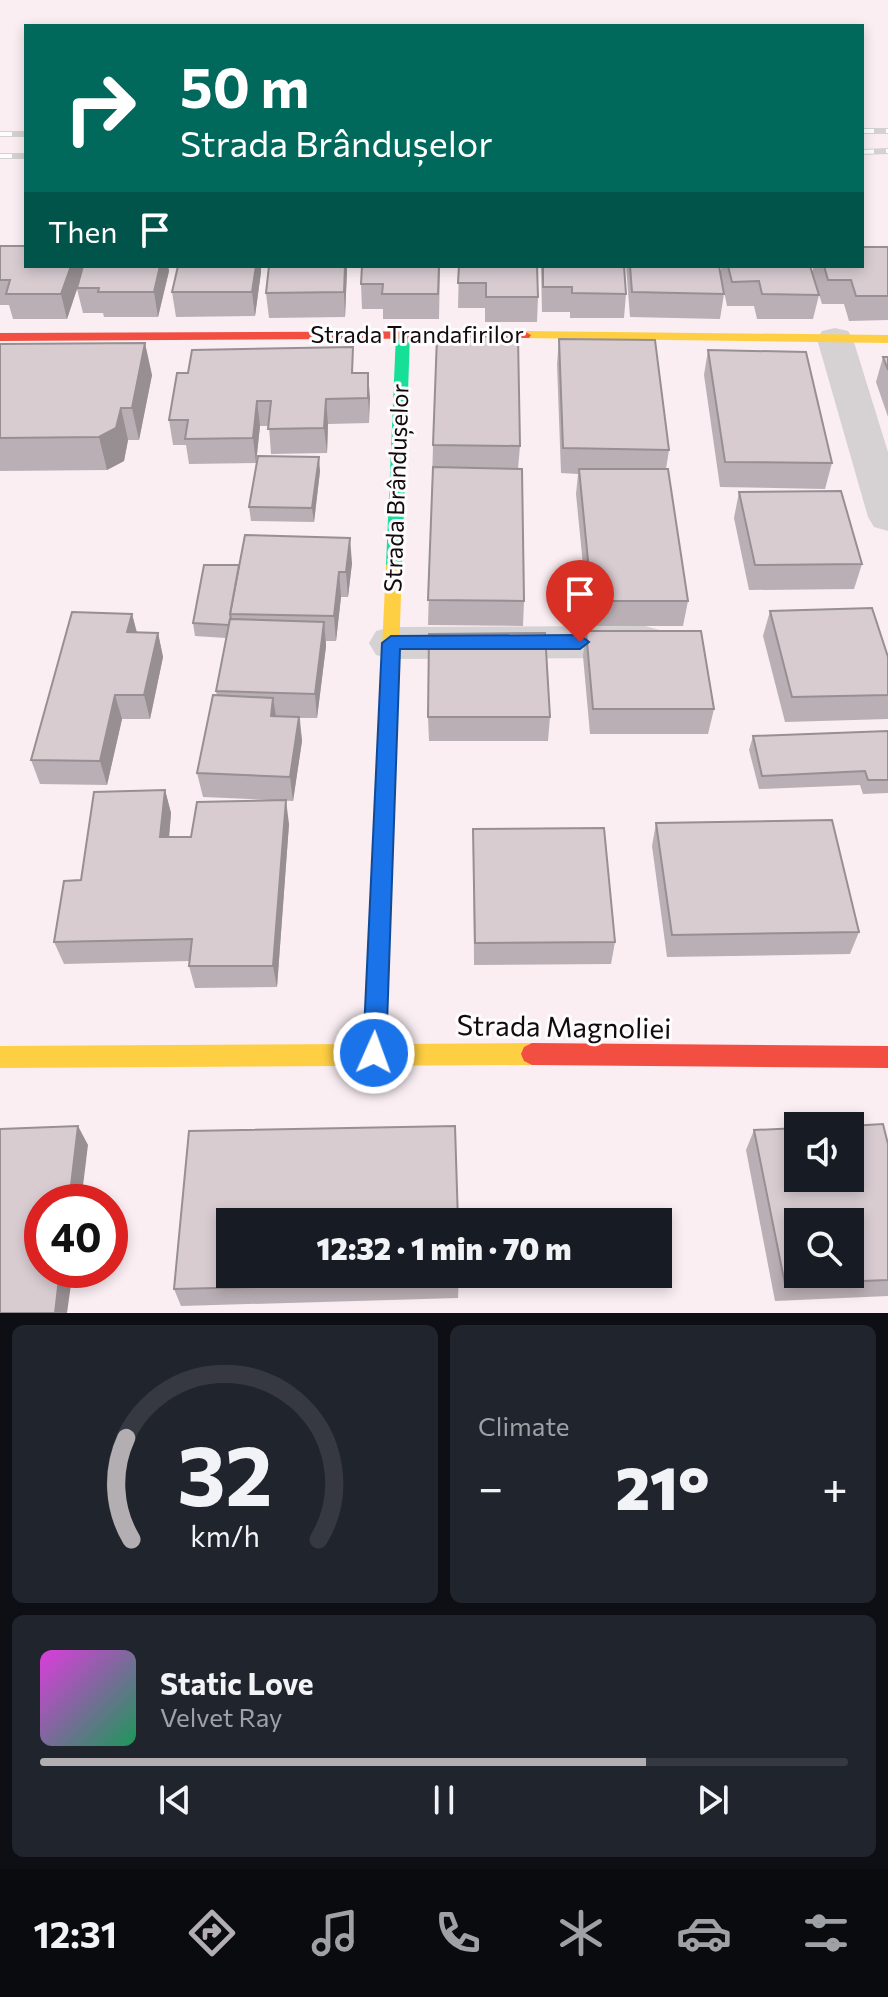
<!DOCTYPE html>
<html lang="en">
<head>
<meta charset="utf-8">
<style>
  body { margin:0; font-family:Commissioner,sans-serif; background:#20242c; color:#f1f3f6; height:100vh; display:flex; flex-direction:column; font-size:30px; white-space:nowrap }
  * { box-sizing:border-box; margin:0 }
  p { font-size:26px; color:#9ea1a6 }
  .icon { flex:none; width:44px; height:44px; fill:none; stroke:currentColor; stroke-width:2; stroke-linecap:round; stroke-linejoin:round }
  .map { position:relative; height:1313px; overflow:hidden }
  .details { display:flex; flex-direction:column; gap:12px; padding:12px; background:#0d0f14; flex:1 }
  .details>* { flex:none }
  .top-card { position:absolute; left:24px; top:24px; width:840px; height:244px; border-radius:0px; box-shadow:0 4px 12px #0003; background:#00695c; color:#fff; overflow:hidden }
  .fabs { position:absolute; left:784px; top:1112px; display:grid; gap:16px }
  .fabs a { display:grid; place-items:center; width:80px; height:80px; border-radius:0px; background:#171b24; box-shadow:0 4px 12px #0003; font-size:40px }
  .speed { position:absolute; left:24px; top:1184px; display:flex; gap:16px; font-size:40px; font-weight:700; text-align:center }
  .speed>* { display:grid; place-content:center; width:104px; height:104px; border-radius:50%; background:#171b24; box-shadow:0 4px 12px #0003; line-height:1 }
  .speed .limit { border:12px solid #d22; background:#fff; color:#111 }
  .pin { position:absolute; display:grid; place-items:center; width:68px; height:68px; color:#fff; margin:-82px -34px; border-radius:50% 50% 50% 0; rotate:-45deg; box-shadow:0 0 8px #0007 }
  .pin .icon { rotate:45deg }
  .me { position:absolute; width:88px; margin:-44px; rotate:2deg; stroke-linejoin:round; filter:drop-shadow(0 0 6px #0008) }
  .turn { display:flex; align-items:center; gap:28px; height:168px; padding:0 24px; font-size:36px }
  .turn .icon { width:104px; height:104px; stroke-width:2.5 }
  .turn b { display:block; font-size:56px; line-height:68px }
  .then { display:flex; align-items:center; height:76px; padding:0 24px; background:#0003; gap:16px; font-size:30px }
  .big { font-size:60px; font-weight:800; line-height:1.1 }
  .details .tile { flex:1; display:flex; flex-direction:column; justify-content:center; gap:12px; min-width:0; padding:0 28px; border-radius:12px; background:#20242c }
  .details .dial { align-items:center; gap:0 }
  .dial svg { height:208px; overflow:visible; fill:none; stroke:#363941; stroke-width:7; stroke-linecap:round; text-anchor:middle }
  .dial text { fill:#f1f3f6; stroke:none }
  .song { display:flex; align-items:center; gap:24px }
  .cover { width:96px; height:96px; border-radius:12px; background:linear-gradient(135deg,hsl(300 70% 55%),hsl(150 70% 35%)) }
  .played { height:8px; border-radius:4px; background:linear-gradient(90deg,#b2aeb2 75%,#363941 75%) }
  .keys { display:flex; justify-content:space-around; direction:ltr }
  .heat { display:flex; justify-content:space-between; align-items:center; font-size:44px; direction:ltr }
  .details .tiles { flex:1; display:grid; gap:12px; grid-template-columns:1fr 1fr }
  .tile:last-child { grid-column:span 2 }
  .trip { position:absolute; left:216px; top:1208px; width:456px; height:80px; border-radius:0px; background:#171b24; box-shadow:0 4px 12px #0003; font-weight:800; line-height:80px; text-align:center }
  .menu { display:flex; height:128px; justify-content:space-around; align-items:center; background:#090b0e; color:#9ea1a6 }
  .menu .icon { width:56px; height:56px }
  .menu .on { color:#b2aeb2 }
  .menu b { font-size:36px; color:#f1f3f6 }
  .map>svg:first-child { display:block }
</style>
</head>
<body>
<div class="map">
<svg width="888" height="1313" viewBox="0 0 888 1313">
  <rect width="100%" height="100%" fill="#faeef3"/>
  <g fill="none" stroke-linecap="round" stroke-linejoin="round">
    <g fill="#d6d2d3" fill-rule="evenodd">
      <polygon points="835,328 848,331 853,339 888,452 888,531 874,527 868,517 817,339 822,331"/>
      <polygon points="645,626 660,630 667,642 660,654 645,658 391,659 376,655 369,643 376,631 391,627"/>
    </g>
    <polygon fill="#16e098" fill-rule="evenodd" points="403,330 410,334 402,565 394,571 386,565 396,334"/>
    <g fill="#ffcf43" fill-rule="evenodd">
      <polygon points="524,331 888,335 888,343 519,338 517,335"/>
      <polygon points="394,559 402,565 386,1044 532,1043 540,1047 543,1054 540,1061 532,1065 0,1068 0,1046 363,1044 386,565"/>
    </g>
    <g fill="#f24e42" fill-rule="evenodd">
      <polygon points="524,331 531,335 529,338 0,341 0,333"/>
      <polygon points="532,1043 888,1046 888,1068 532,1065 524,1061 521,1054 524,1047"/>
    </g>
    <defs>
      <g id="rail">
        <polyline points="862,131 888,131"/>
        <polyline points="0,134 26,134"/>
        <polyline points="862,152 888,151"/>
        <polyline points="0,156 26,156"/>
      </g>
    </defs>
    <use href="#rail" stroke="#d5d1d3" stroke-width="6"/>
    <use href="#rail" stroke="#fdfdfd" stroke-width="4" stroke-dasharray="12" stroke-linecap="butt"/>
  </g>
  <g fill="#baafb4">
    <polygon points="0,246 26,266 82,266 82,269 83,266 168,266 169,271 158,317 104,317 103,313 83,313 77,289 67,319 13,319 9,305 0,305"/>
    <polygon points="888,247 888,320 849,321 844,304 822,304 812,272 814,266 862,266"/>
    <polygon points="269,266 347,266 345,317 269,318 266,293"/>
    <polygon points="440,266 439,319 383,319 383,309 362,309 361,284"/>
    <polygon points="459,266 538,297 537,322 485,322 485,308 458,308"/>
    <polygon points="541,266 624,266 626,294 624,318 570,318 570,312 542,312"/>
    <polygon points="626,266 719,266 720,273 722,266 810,266 819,295 813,319 757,319 754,306 727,306 721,276 724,294 720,319 630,317"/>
    <polygon points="261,272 255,316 176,317 172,292"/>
    <polygon points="559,339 669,450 666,469 688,601 683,626 589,626 576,494 578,474 561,473 557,364"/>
    <polygon points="0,344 152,375 139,440 128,440 124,461 107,470 0,471"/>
    <polygon points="708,350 832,463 825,489 720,487 704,375"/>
    <polygon points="883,357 888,357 888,417 876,382"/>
    <polygon points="354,373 368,373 369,423 328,424 327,453 271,454 269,426 260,426 256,463 189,464 186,445 173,445 169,420"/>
    <polygon points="433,445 520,446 518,469 524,601 523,626 428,625"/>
    <polygon points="320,471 314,522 251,521 249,507"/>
    <polygon points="739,492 862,564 854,589 749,590 734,518"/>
    <polygon points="352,563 348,597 341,597 336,641 326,641 326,646 317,718 300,718 302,741 293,801 203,797 197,773 217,696 216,691 226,638 195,636 193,623"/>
    <polygon points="770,611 888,657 888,719 785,722 763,636"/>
    <polygon points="132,614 137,632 158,633 163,657 150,719 122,719 107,785 40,784 31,760"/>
    <polygon points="586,631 714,709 708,734 590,734 583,656"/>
    <polygon points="428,717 550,717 548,741 429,741"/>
    <polygon points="888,731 888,793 863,794 860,785 759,789 749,750 753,736"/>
    <polygon points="165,790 171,813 169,837 191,837 289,824 277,987 195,988 189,966 190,961 64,964 54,942 81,880"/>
    <polygon points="656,823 859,932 850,954 667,957 652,846"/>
    <polygon points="473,829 615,942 611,964 474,965"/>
    <polygon points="754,1130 888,1144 888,1296 775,1301 746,1150"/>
    <polygon points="459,1274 458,1298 181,1306 174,1289"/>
  </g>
  <g fill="#978f92">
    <polygon points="71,266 82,266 83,271 67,319 61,294"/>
    <polygon points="160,266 168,266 169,271 158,317 154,292"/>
    <polygon points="256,266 261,266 261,272 255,316 252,292"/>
    <polygon points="345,266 347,266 347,271 345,317 344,292"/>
    <polygon points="145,343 152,375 139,440 132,408"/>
    <polygon points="368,373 370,398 369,423 368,398"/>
    <polygon points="326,399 328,424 327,453 324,428"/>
    <polygon points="257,401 260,426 256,463 253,438"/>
    <polygon points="121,408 128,440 124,461 107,470 99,437"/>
    <polygon points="319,457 320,471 314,522 312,508"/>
    <polygon points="350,538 352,563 348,597 346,572"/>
    <polygon points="339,572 341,597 336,641 334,616"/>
    <polygon points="132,614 138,638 127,632"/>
    <polygon points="324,622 326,646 317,718 315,694"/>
    <polygon points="158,633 163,657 150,719 144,695"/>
    <polygon points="115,695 122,719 107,785 100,761"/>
    <polygon points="273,698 277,722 271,716"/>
    <polygon points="299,717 302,741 293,801 290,777"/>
    <polygon points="165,790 171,813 167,861 160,837"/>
    <polygon points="286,800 289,824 277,987 273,966"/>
    <polygon points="78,1126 88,1145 81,1202 69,1202"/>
    <polygon points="60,1270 73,1270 67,1313 55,1313"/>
  </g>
  <g fill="#d8ccd1" stroke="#978f92" stroke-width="2" fill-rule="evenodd">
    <polygon points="0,246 26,246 26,266 71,266 61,294 6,294 10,280 0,280"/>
    <polygon points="862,247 888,247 888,296 856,296 851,280 828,280 824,266 862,266"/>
    <polygon points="83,266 160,266 154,292 98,292 99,288 77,288"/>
    <polygon points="178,266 256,266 252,292 172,292"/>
    <polygon points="269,266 345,266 344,292 266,293"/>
    <polygon points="362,266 439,266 438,294 382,294 383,284 361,284"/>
    <polygon points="459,266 537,266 538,297 486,297 486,283 458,283"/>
    <polygon points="543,266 624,266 626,294 572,293 572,287 543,287"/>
    <polygon points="630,266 719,266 724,294 632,292"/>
    <polygon points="728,266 810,266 819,295 762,294 759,281 732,282"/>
    <polygon points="437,336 518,337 520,446 433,445"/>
    <polygon points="559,339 655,340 669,450 563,448"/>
    <polygon points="145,343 132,408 121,408 116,428 99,437 0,438 0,344"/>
    <polygon points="353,347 352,373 368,373 368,398 326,399 324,428 268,429 271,401 257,401 253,438 185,439 188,420 169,420 177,373 188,373 192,350"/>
    <polygon points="708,350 806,352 832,463 725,462"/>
    <polygon points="883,357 888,357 888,370"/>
    <polygon points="258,456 319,457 312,508 249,507"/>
    <polygon points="433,467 522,469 524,601 428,600"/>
    <polygon points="579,469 668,469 688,601 592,601"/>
    <polygon points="841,491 862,564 755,565 739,492"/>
    <polygon points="245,535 350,538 346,572 339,572 334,616 230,614"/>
    <polygon points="204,565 239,565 230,614 231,619 230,619 229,625 193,623"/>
    <polygon points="872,608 888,657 888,695 792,697 770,611"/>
    <polygon points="72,612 132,614 127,632 158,633 144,695 115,695 100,761 31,760"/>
    <polygon points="230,619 324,622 315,694 216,691"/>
    <polygon points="586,631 701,631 714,709 593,709"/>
    <polygon points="545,633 550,717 428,717 429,634"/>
    <polygon points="213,695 273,698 271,716 299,717 290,777 197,773"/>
    <polygon points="888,731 888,780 868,780 865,771 762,776 753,736"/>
    <polygon points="165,790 160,837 191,837 197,802 286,800 273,966 189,966 192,939 54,942 64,881 81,880 94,792"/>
    <polygon points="832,820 859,932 672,935 656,823"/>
    <polygon points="604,828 615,942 475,943 473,829"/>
    <path d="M883 1124 888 1144V1280L785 1284 754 1130 798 1128V1178H850V1126ZM798 1222H850V1274H798Z"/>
    <polygon points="78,1126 69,1202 42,1202 42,1270 60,1270 55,1313 0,1313 0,1129"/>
    <polygon points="455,1126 458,1222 230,1222 230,1274 459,1274 459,1282 174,1289 189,1131"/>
  </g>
  <polygon fill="#1a73e8" stroke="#114b97" stroke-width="2" points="580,635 589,642 580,649 400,649 386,1053 382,1061 374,1064 366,1061 363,1053 382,643 391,636"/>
  <g text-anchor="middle" stroke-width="6" stroke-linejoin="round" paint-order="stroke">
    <g font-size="24" fill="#14090e" stroke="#fdfdfd">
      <text x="417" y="343">Strada Trandafirilor</text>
      <text transform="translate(397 488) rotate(-88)" y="8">Strada Brândușelor</text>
    </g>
    <g font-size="28" fill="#14090e" stroke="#fdfdfd">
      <text transform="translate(564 1027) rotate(1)" y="10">Strada Magnoliei</text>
    </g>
  </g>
</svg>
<div class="fabs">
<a><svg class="icon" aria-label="sound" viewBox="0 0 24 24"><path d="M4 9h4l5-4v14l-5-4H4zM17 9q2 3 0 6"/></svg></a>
<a><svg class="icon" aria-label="search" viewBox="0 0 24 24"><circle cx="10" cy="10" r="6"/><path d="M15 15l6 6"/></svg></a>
</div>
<div class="speed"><div class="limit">40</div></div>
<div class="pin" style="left:580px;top:642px;background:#d93025"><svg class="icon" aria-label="arrive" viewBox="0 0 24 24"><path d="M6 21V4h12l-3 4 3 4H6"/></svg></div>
<svg class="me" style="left:374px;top:1053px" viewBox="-20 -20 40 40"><circle r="17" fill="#1a73e8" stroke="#fff" stroke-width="3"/><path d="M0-11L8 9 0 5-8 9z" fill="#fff"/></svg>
<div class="trip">12:32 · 1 min · 70 m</div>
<div class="top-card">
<div class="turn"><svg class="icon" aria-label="right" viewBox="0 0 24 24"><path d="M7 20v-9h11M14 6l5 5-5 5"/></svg><div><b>50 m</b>Strada Brândușelor</div></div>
<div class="then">Then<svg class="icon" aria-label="arrive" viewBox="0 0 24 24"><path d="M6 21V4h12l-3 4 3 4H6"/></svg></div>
</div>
</div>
<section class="details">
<div class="tiles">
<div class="tile dial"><svg viewBox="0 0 100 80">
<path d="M14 69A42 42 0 1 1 86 69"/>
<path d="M14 69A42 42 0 0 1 12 30" stroke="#b2aeb2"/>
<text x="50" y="56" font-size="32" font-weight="700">32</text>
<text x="50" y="72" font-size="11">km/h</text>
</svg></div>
<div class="tile"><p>Climate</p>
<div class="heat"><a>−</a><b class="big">21°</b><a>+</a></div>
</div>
<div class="tile">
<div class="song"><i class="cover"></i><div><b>Static Love</b><p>Velvet Ray</p></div></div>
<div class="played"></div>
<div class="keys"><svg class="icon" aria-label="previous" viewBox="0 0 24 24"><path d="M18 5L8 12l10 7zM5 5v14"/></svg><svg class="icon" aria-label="pause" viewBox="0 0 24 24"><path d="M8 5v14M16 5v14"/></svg><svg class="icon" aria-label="next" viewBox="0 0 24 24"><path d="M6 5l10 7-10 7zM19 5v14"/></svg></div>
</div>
</div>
</section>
<nav class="menu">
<b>12:31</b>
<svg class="icon on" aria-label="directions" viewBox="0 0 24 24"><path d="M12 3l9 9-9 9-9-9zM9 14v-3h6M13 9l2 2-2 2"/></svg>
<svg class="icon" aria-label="music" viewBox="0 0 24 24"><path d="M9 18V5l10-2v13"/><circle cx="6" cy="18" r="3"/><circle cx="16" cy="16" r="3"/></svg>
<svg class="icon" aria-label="phone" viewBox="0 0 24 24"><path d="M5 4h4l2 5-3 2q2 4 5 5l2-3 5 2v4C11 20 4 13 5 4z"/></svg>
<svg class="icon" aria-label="climate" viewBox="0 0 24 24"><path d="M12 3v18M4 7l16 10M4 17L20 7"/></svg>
<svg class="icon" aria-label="car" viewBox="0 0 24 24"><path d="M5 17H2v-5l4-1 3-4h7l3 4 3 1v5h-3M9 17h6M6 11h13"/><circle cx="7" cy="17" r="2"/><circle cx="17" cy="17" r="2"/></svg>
<svg class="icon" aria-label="filters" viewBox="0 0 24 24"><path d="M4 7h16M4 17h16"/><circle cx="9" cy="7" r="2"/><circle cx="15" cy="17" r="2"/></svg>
</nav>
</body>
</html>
